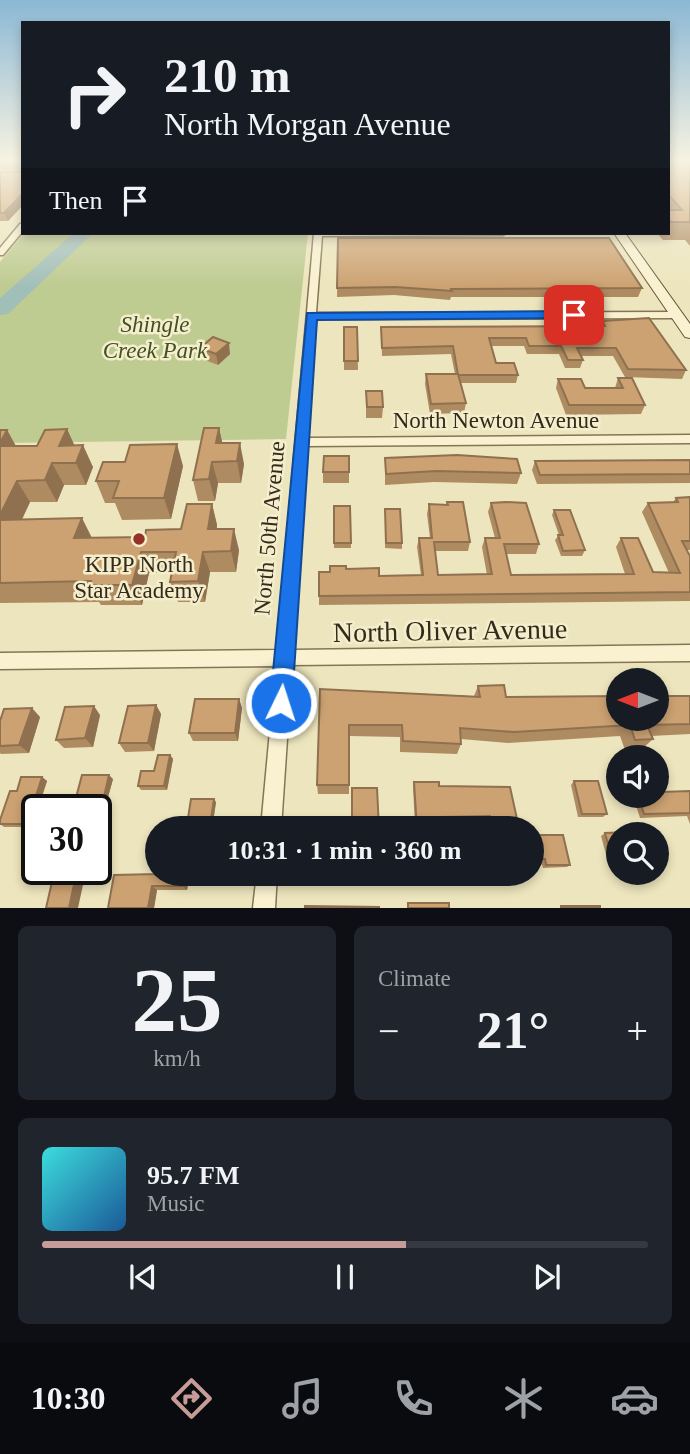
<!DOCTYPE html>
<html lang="en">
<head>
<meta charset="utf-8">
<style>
  body { margin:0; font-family:"Times New Roman",serif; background:#20242c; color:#f1f3f6; height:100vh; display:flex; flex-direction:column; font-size:26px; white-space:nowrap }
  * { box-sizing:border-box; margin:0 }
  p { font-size:23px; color:#9ea1a6 }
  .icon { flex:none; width:38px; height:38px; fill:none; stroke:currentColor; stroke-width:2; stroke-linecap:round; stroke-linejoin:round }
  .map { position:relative; height:908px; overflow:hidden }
  .side { display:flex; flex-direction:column; gap:18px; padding:18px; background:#0d0f14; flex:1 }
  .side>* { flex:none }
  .guide { position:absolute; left:21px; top:21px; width:649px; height:214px; border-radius:0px; box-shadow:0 4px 10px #0003; background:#171b24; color:#f1f3f6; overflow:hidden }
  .needle { width:46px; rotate:270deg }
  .fabs { position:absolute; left:606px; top:668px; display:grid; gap:14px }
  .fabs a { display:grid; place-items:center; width:63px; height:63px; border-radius:50%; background:#171b24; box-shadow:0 4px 10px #0003; font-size:35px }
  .speed { position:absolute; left:21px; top:794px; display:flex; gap:14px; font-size:35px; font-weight:700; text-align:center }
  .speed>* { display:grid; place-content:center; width:91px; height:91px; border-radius:50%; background:#171b24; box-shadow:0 4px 10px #0003; line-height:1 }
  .speed .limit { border:4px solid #111; border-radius:10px; background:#fff; color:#111 }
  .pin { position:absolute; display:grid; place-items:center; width:60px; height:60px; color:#fff; margin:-30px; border-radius:14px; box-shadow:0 4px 10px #0006 }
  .me { position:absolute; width:77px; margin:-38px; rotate:4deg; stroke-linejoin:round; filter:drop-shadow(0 0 5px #0008) }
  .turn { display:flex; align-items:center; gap:24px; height:147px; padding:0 28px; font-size:32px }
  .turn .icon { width:91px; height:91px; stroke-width:2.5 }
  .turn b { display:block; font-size:49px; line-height:60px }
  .then { display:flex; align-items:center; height:66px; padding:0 28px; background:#0003; gap:14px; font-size:26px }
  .big { font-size:52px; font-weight:700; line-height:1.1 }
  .side .widget { flex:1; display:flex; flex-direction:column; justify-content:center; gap:10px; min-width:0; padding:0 24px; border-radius:10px; background:#20242c }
  .side .dial { align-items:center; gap:0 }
  .dial b { font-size:91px; line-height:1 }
  .song { display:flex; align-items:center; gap:21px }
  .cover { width:84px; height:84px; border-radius:10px; background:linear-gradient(135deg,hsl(180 70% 55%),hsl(210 70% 35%)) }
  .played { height:7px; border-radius:4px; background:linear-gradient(90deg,#c79c98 60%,#363941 60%) }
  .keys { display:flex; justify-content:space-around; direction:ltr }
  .heat { display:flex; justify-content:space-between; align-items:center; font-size:38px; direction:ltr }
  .side .tiles { flex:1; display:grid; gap:18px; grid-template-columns:1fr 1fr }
  .widget:last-child { grid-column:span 2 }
  .trip { position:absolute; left:145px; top:816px; width:399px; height:70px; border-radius:35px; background:#171b24; box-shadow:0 4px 10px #0003; font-weight:700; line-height:70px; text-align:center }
  .dock { display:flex; height:112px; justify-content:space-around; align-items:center; background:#090b0e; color:#9ea1a6 }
  .dock .icon { width:49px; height:49px }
  .dock .selected { color:#c79c98 }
  .dock b { font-size:32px; color:#f1f3f6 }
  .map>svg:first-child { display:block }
</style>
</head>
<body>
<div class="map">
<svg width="690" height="908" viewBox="0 0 690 908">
  <rect width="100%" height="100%" fill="#ede5bd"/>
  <polygon fill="#becb91" points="24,233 308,233 286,439 0,443 0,262"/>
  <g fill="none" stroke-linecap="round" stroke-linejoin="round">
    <polygon fill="#a1bfb9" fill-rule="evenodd" points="74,233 93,233 8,314 0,315 0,298"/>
    <defs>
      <g id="street">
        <polygon points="20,224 23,224 23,231 3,255 0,255 0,248"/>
        <polygon points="314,233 507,233 503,235 322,236 316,313 677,312 682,315 677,318 316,319 308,438 690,435 690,443 307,446 293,650 690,645 690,661 292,665 281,828 261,828 276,666 0,669 0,653 277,650"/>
        <polygon points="257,873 277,873 275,908 253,908"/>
      </g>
      <polygon id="secondary" points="614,233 625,233 690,324 690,338 685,337"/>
    </defs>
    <use href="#street" stroke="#857556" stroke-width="3"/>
    <use href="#secondary" stroke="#67553a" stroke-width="2"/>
    <use href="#street" fill="#f9f1d0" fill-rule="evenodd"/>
    <use href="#secondary" fill="#f9f1d0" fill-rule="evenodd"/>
  </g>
  <g fill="#af8b62">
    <polygon points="0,160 23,160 23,205 8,221 0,221 0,172 20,171 0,170"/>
    <polygon points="668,160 690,160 690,246 685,240 663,240 657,233 668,233"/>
    <polygon points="338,238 642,288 638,297 451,297 450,300 394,295 337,297"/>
    <polygon points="603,321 686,370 682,379 625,377 613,356 581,356 583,360 580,368 565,368 559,354 527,354 524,346 491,346 496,363 518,375 516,383 461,383 466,403 464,413 430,414 425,384 426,374 455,374 451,354 382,356 381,327 601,326"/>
    <polygon points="344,327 357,327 358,370 344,370"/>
    <polygon points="200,348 230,354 218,365 202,359"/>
    <polygon points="618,378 645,405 641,414 566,415 556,388 558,379 585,388 615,388"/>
    <polygon points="366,391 383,407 382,418 366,418"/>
    <polygon points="219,428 222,443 244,464 241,483 218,483 215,501 198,501 193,480"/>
    <polygon points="67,429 74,445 93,467 86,485 64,485 57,502 30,502 22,519 92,538 145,537 181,529 212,504 217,525 217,529 239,550 236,572 210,572 205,602 178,602 170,582 172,573 149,573 142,605 101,605 99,602 0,603 0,430 7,430 16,446 37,446"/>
    <polygon points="349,456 349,483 323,483 323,472"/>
    <polygon points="385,458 521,473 517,484 434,482 385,485"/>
    <polygon points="690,460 690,483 537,484 532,470 535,461"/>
    <polygon points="183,466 171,519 122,520 115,503 105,503 96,481"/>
    <polygon points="690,497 690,550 687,550 690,556 690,601 319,605 319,596 330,572 346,569 379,576 421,575 417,547 419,538 430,538 427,514 429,504 446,505 447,502 470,542 468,551 435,551 438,575 487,575 482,547 485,538 495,538 488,512 491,503 539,544 536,554 506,554 511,575 625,574 616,547 621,538 653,572 669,573 642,512 648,503 673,502 676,498"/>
    <polygon points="334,506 350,506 351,548 334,548"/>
    <polygon points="385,509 402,543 402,549 385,548"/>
    <polygon points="554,510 585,550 582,556 561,556 555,540 559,535 552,515"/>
    <polygon points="478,686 506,697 690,696 690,734 651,736 653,739 641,750 625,750 620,736 508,743 461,739 461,744 457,754 400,752 400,737 349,736 349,794 318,794 317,785 320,689 474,696"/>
    <polygon points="239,699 242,708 238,741 193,741 189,733"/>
    <polygon points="156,705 161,714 154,751 125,752 119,743"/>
    <polygon points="100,715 93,747 64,748 56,740"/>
    <polygon points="40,717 29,753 1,754 0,753 0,721"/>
    <polygon points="170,755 173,759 167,790 141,790 138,786"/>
    <polygon points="42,777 47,781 32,827 4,827 0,824 0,820 17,791"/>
    <polygon points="113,779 105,808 78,808 74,805"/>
    <polygon points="574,781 607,814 603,817 578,817 571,785"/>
    <polygon points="414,782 439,786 519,828 489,828 488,819 443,820 444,828 415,828 413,786"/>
    <polygon points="690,791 690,824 687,816 640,818 633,796 656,796 661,792"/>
    <polygon points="216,802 213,822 190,822 188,818"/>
    <polygon points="658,831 666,856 661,859 656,859 656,835 618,835 618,869 610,869 601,836 605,833"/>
    <polygon points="532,835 570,865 567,867 543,868 541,861 532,862"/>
    <polygon points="190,873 187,890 157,890 154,908 108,908 114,875"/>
    <rect x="320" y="873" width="29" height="9"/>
    <polygon points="448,873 476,873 477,879 475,881 449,883"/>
  </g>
  <g fill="#8f7150">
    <polygon points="23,193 23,205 8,221 4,213"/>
    <polygon points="229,343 230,354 218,365 216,354"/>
    <polygon points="219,428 224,450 216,443"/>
    <polygon points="67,429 77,451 59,446"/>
    <polygon points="7,430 19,452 0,450 0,443"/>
    <polygon points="240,443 244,464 241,483 237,461"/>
    <polygon points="177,444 183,466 171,519 164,498"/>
    <polygon points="83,445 93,467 86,485 76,463"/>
    <polygon points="212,462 218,483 215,501 209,479"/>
    <polygon points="52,463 64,485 57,502 45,480"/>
    <polygon points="17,481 30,502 12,541 0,523 0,515"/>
    <polygon points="212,504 217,525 213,550 208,529"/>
    <polygon points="82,518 93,540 74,538"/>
    <polygon points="234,529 239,550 236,572 231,551"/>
    <polygon points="141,552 149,573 142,605 132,585"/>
    <polygon points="203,552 210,572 205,602 198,581"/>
    <polygon points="239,699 242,708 238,741 235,733"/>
    <polygon points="156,705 161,714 154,751 148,743"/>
    <polygon points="94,706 100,715 93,747 85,738"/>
    <polygon points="32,708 40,717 29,753 19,745"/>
    <polygon points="170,755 173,759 167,790 164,786"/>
    <polygon points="109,775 113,779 105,808 102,805"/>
    <polygon points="42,777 47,781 32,827 27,824"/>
    <polygon points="214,799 216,802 213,822 211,819"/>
    <polygon points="184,873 190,873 187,890 183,886"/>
    <polygon points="75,880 83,885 78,908 69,908"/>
    <polygon points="152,886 157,890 154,908 148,908"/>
  </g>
  <g fill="#cca272" stroke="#8f7150" stroke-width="2">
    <polygon points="0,160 23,160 23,193 4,213 0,213 0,172 20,172 22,163 0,163"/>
    <polygon points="668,160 690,160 690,222 671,222 668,219 668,210 682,210 668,194"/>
    <polygon points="338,238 609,238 642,288 451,289 452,291 395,287 337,288"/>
    <polygon points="649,318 686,370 628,369 616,348 577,348 583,360 568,360 561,346 529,346 526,338 489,338 496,363 514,363 518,375 458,375 453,346 382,348 381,327 605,326 603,321"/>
    <polygon points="344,327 357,327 358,361 344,361"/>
    <polygon points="213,337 229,343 216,354 200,348"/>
    <polygon points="426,374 458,374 466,403 431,404"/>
    <polygon points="618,378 632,378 645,405 569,405 558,379 581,379 585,388 623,388"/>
    <polygon points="366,391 382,391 383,407 367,407"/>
    <polygon points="204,428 219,428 216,443 240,443 237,461 212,462 209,479 193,480"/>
    <polygon points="67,429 59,446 83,445 76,463 52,463 45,480 17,481 0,515 0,446 37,446 45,430"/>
    <polygon points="0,430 7,430 0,443"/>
    <polygon points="177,444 164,498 113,498 119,481 96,481 103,462 125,462 130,445"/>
    <polygon points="457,455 517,459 521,473 436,471 386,474 385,458"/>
    <polygon points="324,456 349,456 349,472 323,472"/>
    <polygon points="690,460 690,474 540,475 535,461"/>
    <polygon points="690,497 690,541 682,541 690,556 690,592 319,596 319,572 330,572 330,566 346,566 346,569 379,568 379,576 423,575 419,538 432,538 429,504 448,505 447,502 463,502 470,542 434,542 438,575 492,574 485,538 500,538 491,503 506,502 526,503 539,544 504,544 511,575 634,574 621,538 638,538 653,572 680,573 648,503 678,502 676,498"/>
    <polygon points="187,504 212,504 208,529 234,529 231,551 203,552 198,581 170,582 176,552 141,552 132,585 90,585 91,581 0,583 0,520 82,518 74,538 145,537 146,530 181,529"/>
    <polygon points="334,506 350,506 351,543 334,543"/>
    <polygon points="385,509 400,509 402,543 386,543"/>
    <polygon points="554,510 570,510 585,550 563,551 558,535 563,535"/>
    <polygon points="504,685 506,697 618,696 618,719 656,719 656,696 690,696 690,724 647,725 653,739 635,740 630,725 514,732 460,728 461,744 403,741 402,725 349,725 349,785 317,785 320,689 480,697 478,686"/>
    <polygon points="195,699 239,699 235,733 189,733"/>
    <polygon points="156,705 148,743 119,743 128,706"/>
    <polygon points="94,706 85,738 56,740 65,707"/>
    <polygon points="32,708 19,745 0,746 0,721 4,709"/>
    <polygon points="158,755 170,755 164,786 138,786 141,771 154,771"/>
    <polygon points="82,775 109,775 102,805 74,805"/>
    <polygon points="21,777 42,777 27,824 0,824 0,820 10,791 17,791"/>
    <polygon points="574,781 598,781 607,814 582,814"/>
    <polygon points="414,782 439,782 439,786 510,787 519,828 492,828 490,816 443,817 444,828 417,828"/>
    <polygon points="656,787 660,787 661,792 690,791 690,813 644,814 638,796 656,796"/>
    <polygon points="352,788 377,788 379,828 352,828"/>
    <polygon points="191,799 214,799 211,819 188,818"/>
    <polygon points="658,831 666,856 656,856 656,835 618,835 618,866 614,866 605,833"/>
    <polygon points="532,835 563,835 570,865 546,865 545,859 532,859"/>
    <polygon points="158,872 158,873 184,873 183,886 152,886 148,908 108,908 114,875 157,874"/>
    <rect x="320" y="873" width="29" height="6"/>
    <polygon points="450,873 476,873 477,879 451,880"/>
    <polygon points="75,880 69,908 46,908 52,882"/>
    <rect x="408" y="903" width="41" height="5"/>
    <polygon points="305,906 379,907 379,908 305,908"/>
    <rect x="561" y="906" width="39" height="2"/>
  </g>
  <linearGradient id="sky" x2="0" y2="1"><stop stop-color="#8bb8d5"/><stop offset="0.56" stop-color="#f7f3e1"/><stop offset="1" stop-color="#f7f3e1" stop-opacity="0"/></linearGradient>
  <rect width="690" height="287" fill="url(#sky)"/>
  <polygon fill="#1a73e8" stroke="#114b97" stroke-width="2" points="574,311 581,315 579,318 317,320 292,703 289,711 281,714 273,711 270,703 307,313"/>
  <circle fill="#943226" stroke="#f5eecc" stroke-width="2.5" cx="139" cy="539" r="7"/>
  <g text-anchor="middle" stroke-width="5" stroke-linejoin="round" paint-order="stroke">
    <g font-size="23" font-style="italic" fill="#405122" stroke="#f5eecc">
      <text x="155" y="332">Shingle<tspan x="155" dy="26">Creek Park</tspan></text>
    </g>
    <g font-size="23" fill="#342a1b" stroke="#f5eecc">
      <text x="496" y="428">North Newton Avenue</text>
      <text transform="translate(269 528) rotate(-85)" y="8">North 50th Avenue</text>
    </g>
    <g font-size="23" fill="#342a1b" stroke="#f5eecc">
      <text x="139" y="572">KIPP North<tspan x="139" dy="26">Star Academy</tspan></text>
    </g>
    <g font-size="28" fill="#342a1b" stroke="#f5eecc">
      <text transform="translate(450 630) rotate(-1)" y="10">North Oliver Avenue</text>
    </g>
  </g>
</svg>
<div class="fabs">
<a><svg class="needle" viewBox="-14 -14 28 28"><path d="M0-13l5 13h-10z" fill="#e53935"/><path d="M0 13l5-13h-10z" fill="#9ea1a6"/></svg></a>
<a><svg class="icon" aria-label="sound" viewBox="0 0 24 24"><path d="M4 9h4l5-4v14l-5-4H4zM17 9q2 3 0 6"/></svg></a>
<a><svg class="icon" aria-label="search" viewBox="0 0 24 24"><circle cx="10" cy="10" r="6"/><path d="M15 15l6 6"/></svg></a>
</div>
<div class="speed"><div class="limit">30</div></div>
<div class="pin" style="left:574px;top:315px;background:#d93025"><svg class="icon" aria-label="arrive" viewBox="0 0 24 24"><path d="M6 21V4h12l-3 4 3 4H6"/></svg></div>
<svg class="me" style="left:281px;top:703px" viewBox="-20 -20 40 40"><circle r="17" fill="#1a73e8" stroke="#fff" stroke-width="3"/><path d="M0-11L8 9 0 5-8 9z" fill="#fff"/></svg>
<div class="trip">10:31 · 1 min · 360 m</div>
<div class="guide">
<div class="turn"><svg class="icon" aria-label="right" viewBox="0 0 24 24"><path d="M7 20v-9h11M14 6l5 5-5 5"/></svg><div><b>210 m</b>North Morgan Avenue</div></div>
<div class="then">Then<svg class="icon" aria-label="arrive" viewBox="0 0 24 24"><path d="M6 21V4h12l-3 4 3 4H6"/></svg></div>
</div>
</div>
<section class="side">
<div class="tiles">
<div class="widget dial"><b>25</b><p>km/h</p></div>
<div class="widget"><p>Climate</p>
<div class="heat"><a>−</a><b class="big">21°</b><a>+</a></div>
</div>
<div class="widget">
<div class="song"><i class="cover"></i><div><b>95.7 FM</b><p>Music</p></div></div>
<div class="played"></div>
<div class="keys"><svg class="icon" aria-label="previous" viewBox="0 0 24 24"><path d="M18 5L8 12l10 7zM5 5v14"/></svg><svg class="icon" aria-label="pause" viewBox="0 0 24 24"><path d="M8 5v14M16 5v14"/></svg><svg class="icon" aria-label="next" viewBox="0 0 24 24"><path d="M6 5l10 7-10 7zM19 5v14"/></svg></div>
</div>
</div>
</section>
<nav class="dock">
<b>10:30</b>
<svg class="icon selected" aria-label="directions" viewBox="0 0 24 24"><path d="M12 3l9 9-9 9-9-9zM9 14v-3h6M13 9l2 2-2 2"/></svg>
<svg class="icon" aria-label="music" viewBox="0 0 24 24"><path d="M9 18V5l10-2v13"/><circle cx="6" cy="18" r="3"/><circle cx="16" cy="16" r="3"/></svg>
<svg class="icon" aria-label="phone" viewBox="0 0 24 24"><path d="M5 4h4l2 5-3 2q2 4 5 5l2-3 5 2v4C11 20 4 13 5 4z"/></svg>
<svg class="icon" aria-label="climate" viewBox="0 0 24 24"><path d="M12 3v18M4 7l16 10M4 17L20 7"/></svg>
<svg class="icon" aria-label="car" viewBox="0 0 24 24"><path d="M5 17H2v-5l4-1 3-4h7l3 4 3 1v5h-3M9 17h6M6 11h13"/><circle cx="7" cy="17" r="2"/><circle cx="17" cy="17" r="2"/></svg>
</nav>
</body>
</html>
